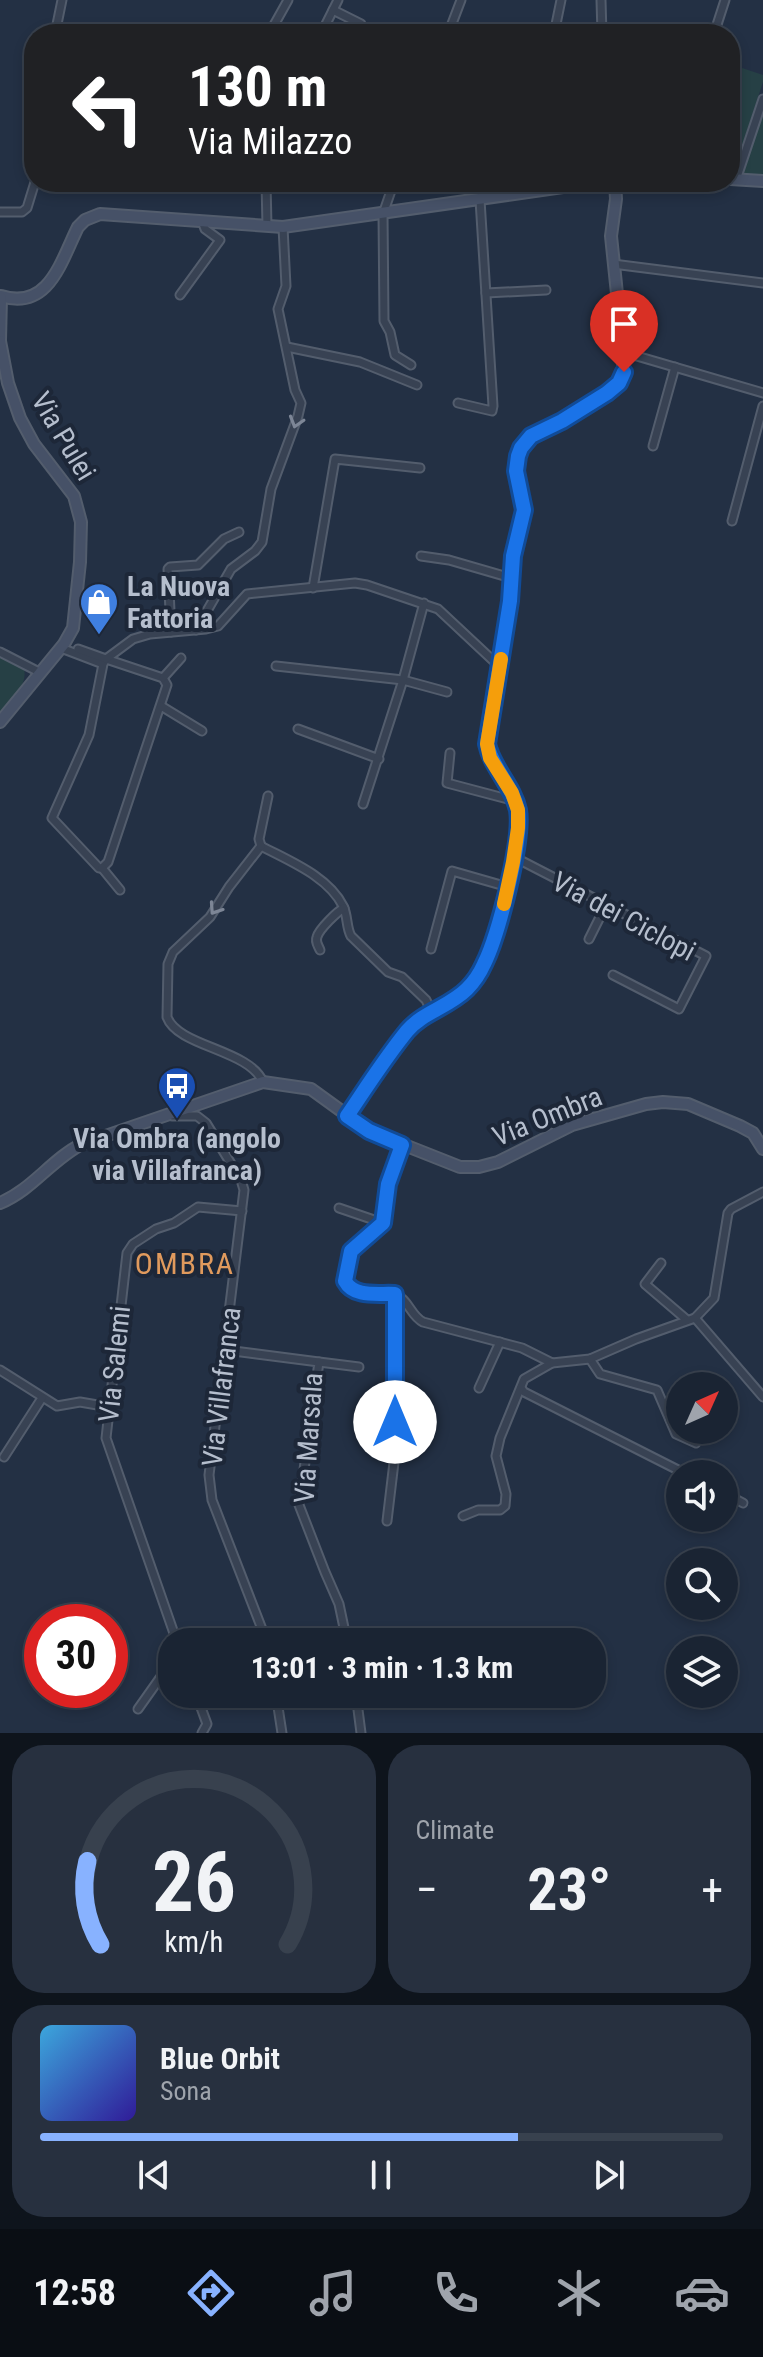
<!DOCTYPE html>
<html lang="en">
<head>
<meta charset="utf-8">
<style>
  body { margin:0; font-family:"Roboto Condensed",sans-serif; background:#27303f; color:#f1f3f6; height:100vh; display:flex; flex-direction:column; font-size:30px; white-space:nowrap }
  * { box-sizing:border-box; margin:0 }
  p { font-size:26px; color:#9fa4ac }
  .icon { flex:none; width:44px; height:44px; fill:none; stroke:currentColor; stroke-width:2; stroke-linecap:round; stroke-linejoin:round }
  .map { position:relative; height:1733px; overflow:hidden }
  .panel { display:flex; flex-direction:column; gap:12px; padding:12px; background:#0e141c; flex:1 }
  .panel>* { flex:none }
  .guide { position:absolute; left:24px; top:24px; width:716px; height:168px; border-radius:32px; box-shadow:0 4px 12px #0003,0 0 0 2px #38414e; background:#202124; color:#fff; overflow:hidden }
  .needle { width:52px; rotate:45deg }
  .controls { position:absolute; left:666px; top:1372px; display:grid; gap:16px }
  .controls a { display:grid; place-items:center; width:72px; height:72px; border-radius:50%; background:#1a2433; box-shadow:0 4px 12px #0003,0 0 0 2px #38414e; font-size:40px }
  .speed { position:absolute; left:24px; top:1604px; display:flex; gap:16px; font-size:40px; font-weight:700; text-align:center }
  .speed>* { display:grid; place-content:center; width:104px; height:104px; border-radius:50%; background:#1a2433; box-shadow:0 4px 12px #0003,0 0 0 2px #38414e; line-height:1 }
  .speed .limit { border:12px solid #d22; background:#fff; color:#111 }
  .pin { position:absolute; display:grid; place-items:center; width:68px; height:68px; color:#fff; margin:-82px -34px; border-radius:50% 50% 50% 0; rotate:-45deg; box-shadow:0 0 8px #0007 }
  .pin .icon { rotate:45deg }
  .me { position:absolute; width:88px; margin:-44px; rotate:0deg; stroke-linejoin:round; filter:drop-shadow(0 0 6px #0008) }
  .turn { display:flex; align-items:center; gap:28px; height:168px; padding:0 32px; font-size:36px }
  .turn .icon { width:104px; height:104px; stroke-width:2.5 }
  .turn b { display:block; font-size:56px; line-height:68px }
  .big { font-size:60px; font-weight:700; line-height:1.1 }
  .panel .tile { flex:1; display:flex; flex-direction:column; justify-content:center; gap:12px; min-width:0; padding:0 28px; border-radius:32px; background:#27303f }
  .panel .dial { align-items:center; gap:0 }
  .dial svg { height:208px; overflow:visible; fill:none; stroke:#38414e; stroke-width:7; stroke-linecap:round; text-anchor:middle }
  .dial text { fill:#f1f3f6; stroke:none }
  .song { display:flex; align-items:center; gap:24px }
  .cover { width:96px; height:96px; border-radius:12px; background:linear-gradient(135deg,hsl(200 70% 55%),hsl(250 70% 35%)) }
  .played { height:8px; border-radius:4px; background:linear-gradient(90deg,#88b2ff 70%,#38414e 70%) }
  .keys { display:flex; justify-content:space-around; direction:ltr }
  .heat { display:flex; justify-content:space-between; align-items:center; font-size:44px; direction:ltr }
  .panel .tiles { flex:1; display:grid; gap:12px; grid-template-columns:1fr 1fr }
  .tile:last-child { grid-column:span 2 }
  .trip { position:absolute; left:158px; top:1628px; width:448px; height:80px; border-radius:32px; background:#1a2433; box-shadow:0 4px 12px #0003,0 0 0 2px #38414e; font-weight:700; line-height:80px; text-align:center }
  .tabs { display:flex; height:128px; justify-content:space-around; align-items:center; background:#0a0e14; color:#9fa4ac }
  .tabs .icon { width:56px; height:56px }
  .tabs .current { color:#88b2ff }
  .tabs b { font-size:36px; color:#f1f3f6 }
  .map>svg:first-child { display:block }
</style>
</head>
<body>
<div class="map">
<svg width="763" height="1733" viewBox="0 0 763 1733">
  <rect width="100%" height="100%" fill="#233044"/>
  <g fill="#264045">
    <polygon points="739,67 763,75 763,82 732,176 730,176 730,74 736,75"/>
    <polygon points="763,111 763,179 742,175"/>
    <path d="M0 658 24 667C28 687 12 699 0 714Z"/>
  </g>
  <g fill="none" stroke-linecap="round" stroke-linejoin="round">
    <defs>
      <g id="street">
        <polyline points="601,0 602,34"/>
        <polyline points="333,10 361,24"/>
        <polyline points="55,34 62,0"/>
        <polyline points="269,34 288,0"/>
        <polyline points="321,34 338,0"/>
        <polyline points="448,34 461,0"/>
        <polyline points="554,34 561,0"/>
        <polyline points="714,34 725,0"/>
        <polyline points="736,180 763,99"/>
        <polyline points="266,182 267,226"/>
        <polyline points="394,182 383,214 384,321 390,332 395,355 411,365"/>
        <polyline points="519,194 522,182"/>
        <polyline points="0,212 22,212 27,208 35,182"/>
        <polyline points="613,264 763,283"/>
        <polyline points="486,293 546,290"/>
        <polyline points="180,295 220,240 205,229 202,221"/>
        <polyline points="287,347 360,362 417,385"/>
        <polyline points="623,352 763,393"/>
        <polyline points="458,403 492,411 493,406 480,200"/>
        <polyline points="653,446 675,367"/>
        <polyline points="732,521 763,406"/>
        <polyline points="421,556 449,560 511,578"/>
        <polyline points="313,588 335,459 420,468"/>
        <polyline points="196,630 231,569 255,551 262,542 271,489 298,416 301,403 295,390 278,309 286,286 283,227"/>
        <polyline points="171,632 168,569 170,567 198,565 224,539 239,532"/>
        <polyline points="61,648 103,664 106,659 163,678 167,685 108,862 102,868 99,868 52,818 89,735 103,664"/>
        <polyline points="78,649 106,659 133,639 150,634 206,629 218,626 247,594 355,583 367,585 438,609 500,667"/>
        <polyline points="0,652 41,673"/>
        <polyline points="276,666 403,680 447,692"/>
        <polyline points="163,678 181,658"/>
        <polyline points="161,706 202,731"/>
        <polyline points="298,729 379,759"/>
        <polyline points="450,753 447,783 515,801"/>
        <polyline points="363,804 403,680 424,603"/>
        <path d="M261 846 229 887 210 917 173 952 168 964 167 1017C178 1047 249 1049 263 1082"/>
        <path d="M261 846C289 861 328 876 343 906 348 916 346 927 351 936L388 972 402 977 426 1000 431 1011"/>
        <polyline points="261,846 259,839 268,796"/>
        <polyline points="514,857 706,956 679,1009 613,975"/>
        <polyline points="102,868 120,890"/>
        <polyline points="589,939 606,905"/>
        <polyline points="431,949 452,871 508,887"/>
        <path d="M320 950C318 945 315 942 317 937 319 929 338 911 344 908"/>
        <polyline points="171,1113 172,1116 197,1116 206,1123 241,1180 244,1190 209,1475 212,1500 267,1642"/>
        <path d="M402 1145 388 1184 383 1223C375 1233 363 1238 354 1247 346 1256 340 1286 354 1291 367 1296 385 1289 397 1295 409 1301 411 1316 423 1322L522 1348 552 1363"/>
        <polyline points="339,1208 383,1223"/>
        <polyline points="661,1263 645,1284 687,1320"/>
        <polyline points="695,1318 763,1397"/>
        <polyline points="226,1350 319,1362 299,1505 325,1572 339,1604 347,1642"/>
        <polyline points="590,1359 600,1374 657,1390 676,1434 696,1443"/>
        <polyline points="319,1362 359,1367"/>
        <polyline points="0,1370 57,1406 80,1402 109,1407"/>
        <polyline points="479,1388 500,1342"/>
        <polyline points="521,1388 524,1392 686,1474"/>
        <polyline points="4,1457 42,1398"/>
        <polyline points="724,1493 743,1503"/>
        <polyline points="463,1516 478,1510 500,1510 505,1506 506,1494 496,1456 500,1438 524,1379 552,1363 590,1359 636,1339 695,1318 714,1298 728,1213 731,1209 763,1192"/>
        <polyline points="387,1521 395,1454 395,1294"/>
        <polyline points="177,1642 106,1438 127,1253 133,1244 156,1229 174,1223 198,1207 242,1211"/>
        <polyline points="196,1694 207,1724 202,1733"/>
        <polyline points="276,1694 282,1733"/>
        <polyline points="356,1694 361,1733"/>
        <polyline points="138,1709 172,1661"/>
      </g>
      <g id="secondary">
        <polyline points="730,179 763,181"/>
        <path d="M1 296C49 311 61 261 78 227L85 220 100 214 283 227 598 182"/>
        <polyline points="0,340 1,298"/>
        <polyline points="0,341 8,383 20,418 34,444 74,496 81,522 80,562 73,628 64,644 0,722"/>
        <path d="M347 1116C361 1096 375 1076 389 1056 398 1045 405 1032 416 1022 432 1007 456 1002 471 985 495 957 524 846 517 810 513 786 493 769 487 744L510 601 513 556 524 510 516 471 518 456 521 448 531 436 562 421 613 389 621 379 624 361 611 236 616 199 615 182"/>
        <path d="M0 1203C32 1190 52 1159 82 1144L263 1082 311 1089 369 1131 460 1167H479L498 1162 572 1125 646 1104 663 1102 688 1104 740 1126 753 1133 763 1149"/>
      </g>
    </defs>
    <use href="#street" stroke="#535d6d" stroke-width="11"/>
    <use href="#secondary" stroke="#535d6d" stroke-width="14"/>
    <use href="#street" stroke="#384253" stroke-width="7"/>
    <use href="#secondary" stroke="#465167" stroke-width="10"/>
  </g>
  <defs><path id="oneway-chevron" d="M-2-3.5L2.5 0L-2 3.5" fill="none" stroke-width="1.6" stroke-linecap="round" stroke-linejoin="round" transform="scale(2)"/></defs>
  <g stroke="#7d8696">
    <use href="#oneway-chevron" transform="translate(296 422) rotate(107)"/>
    <use href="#oneway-chevron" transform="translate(215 909) rotate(124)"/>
  </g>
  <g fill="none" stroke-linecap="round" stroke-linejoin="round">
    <defs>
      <path id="route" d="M395 1422V1294C378 1293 354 1298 345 1281L351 1251 383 1223 388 1184 402 1145 369 1131 347 1116C366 1088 385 1058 407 1031 423 1012 449 1007 467 989 474 982 480 973 484 964 498 936 523 840 518 810 513 786 492 768 487 744L510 601 513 556 524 510 516 471 518 456 521 448 531 436 562 421 607 393 619 383 624 372"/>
    </defs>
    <use href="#route" stroke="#114b97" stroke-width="20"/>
    <use href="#route" stroke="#1a73e8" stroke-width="14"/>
    <polyline stroke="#f59e0b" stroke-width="14" points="501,659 487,744 490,758 512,793 518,810 518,828 513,862 504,904"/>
  </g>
  <defs>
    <symbol id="shop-pin" viewBox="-11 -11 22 30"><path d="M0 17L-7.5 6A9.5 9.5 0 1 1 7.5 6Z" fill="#3f7fe0" stroke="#1d2738"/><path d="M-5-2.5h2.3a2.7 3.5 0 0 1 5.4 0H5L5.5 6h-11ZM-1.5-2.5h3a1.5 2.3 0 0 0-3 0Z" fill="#fff"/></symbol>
    <symbol id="bus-pin" viewBox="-11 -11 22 30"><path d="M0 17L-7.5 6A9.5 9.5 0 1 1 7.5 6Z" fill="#1a4fb4" stroke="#1d2738"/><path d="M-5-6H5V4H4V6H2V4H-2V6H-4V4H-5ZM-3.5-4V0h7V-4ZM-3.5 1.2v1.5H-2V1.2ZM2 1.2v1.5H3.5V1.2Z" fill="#fff"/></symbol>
  </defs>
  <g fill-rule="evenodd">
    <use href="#shop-pin" x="77" y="580" width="44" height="60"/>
    <use href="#bus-pin" x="155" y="1064" width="44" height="60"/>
  </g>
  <g text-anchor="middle" stroke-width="8" stroke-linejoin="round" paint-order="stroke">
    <g font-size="28" fill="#b5becd" stroke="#1d2738">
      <text transform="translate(64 436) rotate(59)" y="10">Via Pulei</text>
      <text transform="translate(624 916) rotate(28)" y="10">Via dei Ciclopi</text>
      <text transform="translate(547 1116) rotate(-22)" y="10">Via Ombra</text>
      <text transform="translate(114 1364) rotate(-84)" y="10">Via Salemi</text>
      <text transform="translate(221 1387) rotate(-83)" y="10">Via Villafranca</text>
      <text transform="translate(308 1438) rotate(-86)" y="10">Via Marsala</text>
    </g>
    <g font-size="28" font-weight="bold" fill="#b5becd" stroke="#1d2738" text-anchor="start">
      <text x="127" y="596">La Nuova<tspan x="127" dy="32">Fattoria</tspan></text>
      <text x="177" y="1148" text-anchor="middle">Via Ombra (angolo<tspan x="177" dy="32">via Villafranca)</tspan></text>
    </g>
    <g font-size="30" letter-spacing="2" fill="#e09a5d" stroke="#1d2738">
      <text x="185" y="1274">OMBRA</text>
    </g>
  </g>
</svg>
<div class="controls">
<a><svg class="needle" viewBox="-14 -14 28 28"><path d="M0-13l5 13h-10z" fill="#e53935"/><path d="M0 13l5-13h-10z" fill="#9fa4ac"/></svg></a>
<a><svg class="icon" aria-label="sound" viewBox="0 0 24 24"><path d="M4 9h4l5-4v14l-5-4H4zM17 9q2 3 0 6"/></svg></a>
<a><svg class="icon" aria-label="search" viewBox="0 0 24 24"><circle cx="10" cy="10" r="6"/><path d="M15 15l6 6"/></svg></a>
<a><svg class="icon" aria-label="layers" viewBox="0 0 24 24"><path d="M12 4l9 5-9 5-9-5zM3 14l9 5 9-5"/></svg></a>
</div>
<div class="speed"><div class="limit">30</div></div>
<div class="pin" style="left:624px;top:372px;background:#d93025"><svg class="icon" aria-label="arrive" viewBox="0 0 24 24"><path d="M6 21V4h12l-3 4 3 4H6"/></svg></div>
<svg class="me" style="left:395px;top:1422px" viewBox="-20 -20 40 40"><circle r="19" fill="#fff"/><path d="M0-13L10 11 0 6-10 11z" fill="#1a73e8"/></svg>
<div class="trip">13:01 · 3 min · 1.3 km</div>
<div class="guide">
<div class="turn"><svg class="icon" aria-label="left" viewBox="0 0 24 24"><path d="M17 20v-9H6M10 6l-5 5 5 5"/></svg><div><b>130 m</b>Via Milazzo</div></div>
</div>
</div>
<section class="panel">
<div class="tiles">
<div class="tile dial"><svg viewBox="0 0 100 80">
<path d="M14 69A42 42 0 1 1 86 69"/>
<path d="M14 69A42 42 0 0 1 9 37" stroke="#88b2ff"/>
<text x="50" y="56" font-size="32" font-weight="700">26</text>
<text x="50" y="72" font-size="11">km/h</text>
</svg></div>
<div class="tile"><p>Climate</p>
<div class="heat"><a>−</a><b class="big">23°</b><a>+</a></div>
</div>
<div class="tile">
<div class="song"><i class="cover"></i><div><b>Blue Orbit</b><p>Sona</p></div></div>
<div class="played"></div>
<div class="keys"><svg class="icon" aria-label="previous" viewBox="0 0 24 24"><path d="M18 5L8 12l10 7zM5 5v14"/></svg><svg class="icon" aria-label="pause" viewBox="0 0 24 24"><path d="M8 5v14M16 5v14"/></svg><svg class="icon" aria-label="next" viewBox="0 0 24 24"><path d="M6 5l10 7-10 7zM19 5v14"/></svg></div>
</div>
</div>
</section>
<nav class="tabs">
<b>12:58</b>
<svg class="icon current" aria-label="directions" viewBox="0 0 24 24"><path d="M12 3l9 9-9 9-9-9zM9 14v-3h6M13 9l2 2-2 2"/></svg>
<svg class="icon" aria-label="music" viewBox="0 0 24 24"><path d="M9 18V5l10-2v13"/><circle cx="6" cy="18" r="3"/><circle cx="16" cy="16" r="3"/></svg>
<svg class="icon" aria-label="phone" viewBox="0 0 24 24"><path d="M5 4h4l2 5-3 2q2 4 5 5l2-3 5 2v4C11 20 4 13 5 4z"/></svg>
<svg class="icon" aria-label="climate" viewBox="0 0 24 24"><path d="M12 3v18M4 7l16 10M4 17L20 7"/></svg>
<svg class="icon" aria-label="car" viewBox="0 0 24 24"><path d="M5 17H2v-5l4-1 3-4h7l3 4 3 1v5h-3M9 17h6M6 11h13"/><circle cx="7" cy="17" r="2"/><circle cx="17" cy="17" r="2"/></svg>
</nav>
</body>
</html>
